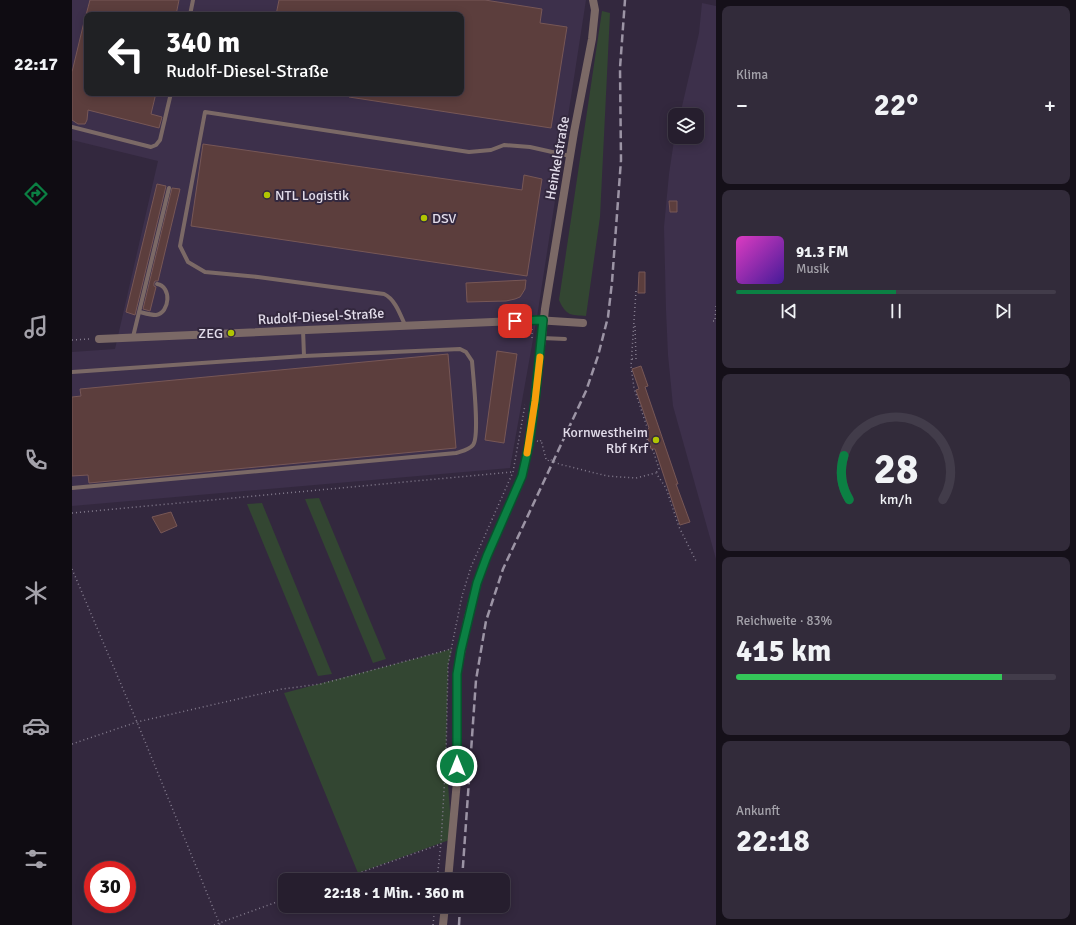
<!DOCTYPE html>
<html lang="de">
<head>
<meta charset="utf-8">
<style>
  body { margin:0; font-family:Signika,sans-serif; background:#322b3a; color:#f1f3f6; height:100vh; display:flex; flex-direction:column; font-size:15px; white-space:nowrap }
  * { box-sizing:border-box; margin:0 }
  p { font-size:13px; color:#a4a2aa }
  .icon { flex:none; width:22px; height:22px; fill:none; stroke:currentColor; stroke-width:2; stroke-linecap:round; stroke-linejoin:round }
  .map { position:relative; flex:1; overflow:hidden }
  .details { display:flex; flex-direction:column; gap:6px; padding:6px; background:#151019; width:360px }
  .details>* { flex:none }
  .top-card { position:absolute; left:12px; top:12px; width:380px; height:84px; border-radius:8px; box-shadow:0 2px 10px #0003,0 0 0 1px #423c4a; background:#202124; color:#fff; overflow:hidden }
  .controls { position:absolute; left:596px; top:108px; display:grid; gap:8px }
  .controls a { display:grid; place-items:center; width:36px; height:36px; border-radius:8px; background:#261e2e; box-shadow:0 2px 10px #0003,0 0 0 1px #423c4a; font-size:20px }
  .speed { position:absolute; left:12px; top:861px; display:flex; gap:8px; font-size:20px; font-weight:700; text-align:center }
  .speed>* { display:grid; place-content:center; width:52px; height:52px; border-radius:50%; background:#261e2e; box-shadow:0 2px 10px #0003,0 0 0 1px #423c4a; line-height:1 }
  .speed .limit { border:6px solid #d22; background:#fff; color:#111 }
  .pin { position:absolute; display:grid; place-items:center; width:34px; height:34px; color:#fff; margin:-17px; border-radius:8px; box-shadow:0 2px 6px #0006 }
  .me { position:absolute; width:44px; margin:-22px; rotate:0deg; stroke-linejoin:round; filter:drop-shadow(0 0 3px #0008) }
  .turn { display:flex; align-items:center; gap:14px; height:84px; padding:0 16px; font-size:18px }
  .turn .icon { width:52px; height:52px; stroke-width:2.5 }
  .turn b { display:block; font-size:28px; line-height:34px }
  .big { font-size:30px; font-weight:700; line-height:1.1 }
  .details .card { flex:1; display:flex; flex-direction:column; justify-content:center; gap:6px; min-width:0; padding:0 14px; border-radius:8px; background:#322b3a }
  .details .dial { align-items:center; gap:0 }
  .dial svg { height:104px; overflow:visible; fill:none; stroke:#423c4a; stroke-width:7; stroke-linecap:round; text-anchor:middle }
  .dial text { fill:#f1f3f6; stroke:none }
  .song { display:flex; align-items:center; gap:12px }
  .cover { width:48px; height:48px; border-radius:6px; background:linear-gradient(135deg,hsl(310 70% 55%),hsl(260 70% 35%)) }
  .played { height:4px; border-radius:2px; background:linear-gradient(90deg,#0b8043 50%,#423c4a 50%) }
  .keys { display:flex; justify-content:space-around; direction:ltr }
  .heat { display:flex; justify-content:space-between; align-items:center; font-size:22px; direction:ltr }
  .charge { height:6px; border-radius:3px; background:linear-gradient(90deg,#34c759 83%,#423c4a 0) }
  .trip { position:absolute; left:206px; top:873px; width:232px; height:40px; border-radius:8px; background:#261e2e; box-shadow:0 2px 10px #0003,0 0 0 1px #423c4a; font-weight:700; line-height:40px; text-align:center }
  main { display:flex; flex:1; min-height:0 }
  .dock { display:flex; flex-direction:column; width:72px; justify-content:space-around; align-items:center; background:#0f0c12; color:#a4a2aa }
  .dock .icon { width:28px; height:28px }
  .dock .active { color:#0b8043 }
  .dock b { font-size:18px; color:#f1f3f6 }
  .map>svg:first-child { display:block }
</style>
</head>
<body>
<main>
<nav class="dock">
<b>22:17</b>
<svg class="icon active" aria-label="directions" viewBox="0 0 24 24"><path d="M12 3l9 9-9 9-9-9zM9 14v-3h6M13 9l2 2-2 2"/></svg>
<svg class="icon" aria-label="music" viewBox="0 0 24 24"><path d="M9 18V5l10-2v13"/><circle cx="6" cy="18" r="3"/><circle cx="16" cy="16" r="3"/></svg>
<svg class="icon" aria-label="phone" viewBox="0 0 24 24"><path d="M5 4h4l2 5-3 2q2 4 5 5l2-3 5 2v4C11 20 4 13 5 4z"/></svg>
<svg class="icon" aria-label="climate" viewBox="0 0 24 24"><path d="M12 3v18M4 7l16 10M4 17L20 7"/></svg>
<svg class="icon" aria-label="car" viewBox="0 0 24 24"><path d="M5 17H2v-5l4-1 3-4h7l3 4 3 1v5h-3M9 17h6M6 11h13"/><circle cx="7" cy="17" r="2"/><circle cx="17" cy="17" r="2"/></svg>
<svg class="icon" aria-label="filters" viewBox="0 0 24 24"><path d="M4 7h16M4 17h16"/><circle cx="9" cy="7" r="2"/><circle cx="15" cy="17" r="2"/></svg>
</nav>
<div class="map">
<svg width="644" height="925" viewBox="0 0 644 925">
  <rect width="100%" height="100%" fill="#33283e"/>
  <g fill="#3d304b" fill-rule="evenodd">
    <path d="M0 0H514L465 317 438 468 0 506V352L43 349 86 161 0 140ZM15 15H389V93H15Z"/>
    <polygon points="630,3 644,6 644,559 601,406 596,355 594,310 592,227 597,174 603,134 603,137 625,137 625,115 608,115 627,33"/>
  </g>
  <g fill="#334632">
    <path d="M530 11 538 13 528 217 514 316C499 315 494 316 487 300Z"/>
    <polygon points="247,498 314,659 301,663 233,499"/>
    <polygon points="190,503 260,674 246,676 175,504"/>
    <polygon points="380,649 376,665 374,756 380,839 286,873 212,693"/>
  </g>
  <g fill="#5c3e3d" stroke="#775756">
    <polygon points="18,0 107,0 104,15 14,15"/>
    <polygon points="207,0 413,0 470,9 468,23 495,27 479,128 277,97 278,93 389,93 389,15 204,15"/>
    <polygon points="12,22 15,22 15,93 84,93 79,114 90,117 87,128 16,110 15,120 13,124 6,124 0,120 0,72"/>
    <polygon points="131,144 450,190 452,175 470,179 455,276 119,226"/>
    <polygon points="85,184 94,186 63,315 54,312"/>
    <polygon points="100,188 108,189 86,281 83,281 82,283 82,286 84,287 78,311 71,309"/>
    <polygon points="597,201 605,201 605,212 598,212"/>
    <polygon points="567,272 573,272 573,293 566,293"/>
    <polygon points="454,280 453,289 450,294 448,297 443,299 434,301 395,302 394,283"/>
    <polygon points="425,351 445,354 432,443 413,440"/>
    <polygon points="376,354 384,448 17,483 16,475 0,476 0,397 9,396 8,389"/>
    <polygon points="569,366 576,386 573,387 606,484 604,484 618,522 608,525 583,449 579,449 574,431 577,428 564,390 567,389 560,369"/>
    <polygon points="99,512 105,526 89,533 80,517"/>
  </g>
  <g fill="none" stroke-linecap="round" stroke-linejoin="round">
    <g stroke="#857d8f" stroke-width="1.5" stroke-dasharray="1 3" stroke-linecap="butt">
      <polyline points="564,291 559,366 562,388 575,427 572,431 579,449 581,450 587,469 584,473"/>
      <polyline points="641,321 643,321 644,306"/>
      <polyline points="460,329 460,341"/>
      <polyline points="0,340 18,339"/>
      <polyline points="560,359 564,359 563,326"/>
      <polyline points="465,441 468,442 469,440 474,459 476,461 477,459 487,464 535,476 564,478 584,473 594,488 607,527 625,563"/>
      <polyline points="0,513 440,472"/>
      <polyline points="0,569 65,722 148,925"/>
      <polyline points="0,744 65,722 210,689 249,684 379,649"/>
      <polyline points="267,880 369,844"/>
      <polyline points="365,880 369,843 374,756 376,665 390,596 399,567 441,472 453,405"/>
      <polyline points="142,925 213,899"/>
      <polyline points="361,925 363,906"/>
    </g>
    <g stroke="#7b6966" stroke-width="4">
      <polyline points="118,15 121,0"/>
      <polyline points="0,127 79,147 84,145 88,140 99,93"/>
      <path d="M68 312C72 313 79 315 84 315 98 313 100 286 85 284"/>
      <path d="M333 325C328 314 323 299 312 294L186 277 133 272 116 262 108 246 133 112 397 152 419 150 432 145 458 147 498 156"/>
      <polyline points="231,330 232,356"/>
      <polyline points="61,337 97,188"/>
      <polyline points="470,338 493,339"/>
      <path d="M0 372 232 356 388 349 394 352 400 361C401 375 408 437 401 445 397 450 390 451 384 453L0 488"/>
    </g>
    <g stroke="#7b6966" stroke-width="8">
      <polyline points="27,339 464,320 511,323"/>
      <polyline points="376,880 385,781 385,673 396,618 405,583 415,556 450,476 457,445 463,401 473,309 502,132 520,39 523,10 521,0"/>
      <polyline points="371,925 373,906"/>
    </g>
    <g stroke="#9c94a5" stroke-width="2.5" stroke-dasharray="8 4" stroke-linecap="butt">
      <polyline points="390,880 404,680 414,621 431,569 514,391 526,356 536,317 540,282 549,160 548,68 553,0"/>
      <polyline points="387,925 388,906"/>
    </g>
  </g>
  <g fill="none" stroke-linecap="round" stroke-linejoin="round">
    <defs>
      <polyline id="route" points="385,766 385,674 389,650 405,583 415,556 450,476 457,445 463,401 471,320 443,321"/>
    </defs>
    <use href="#route" stroke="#07532c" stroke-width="10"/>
    <use href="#route" stroke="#0b8043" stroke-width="7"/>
    <polyline stroke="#f59e0b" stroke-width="7" points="455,453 463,401 468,357"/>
  </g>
  <g fill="#b0c502" stroke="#33283e" stroke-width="1.5">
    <circle cx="195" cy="195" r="4"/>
    <circle cx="352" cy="218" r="4"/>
    <circle cx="159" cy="333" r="4"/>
    <circle cx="584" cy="440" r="4"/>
  </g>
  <g text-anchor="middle" stroke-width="4" stroke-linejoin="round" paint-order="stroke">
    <g font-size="14" fill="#e2dcea" stroke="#33283e">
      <text transform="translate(485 158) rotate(-80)" y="5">Heinkelstraße</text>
      <text transform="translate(249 316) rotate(-3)" y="5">Rudolf-Diesel-Straße</text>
    </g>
    <g font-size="14" fill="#e2dcea" stroke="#33283e" text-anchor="start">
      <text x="203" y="200">NTL Logistik</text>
      <text x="360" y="223">DSV</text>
      <text x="151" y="338" text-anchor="end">ZEG</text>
      <text x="576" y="437" text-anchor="end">Kornwestheim<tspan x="576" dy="16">Rbf Krf</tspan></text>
    </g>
  </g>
</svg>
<div class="controls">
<a><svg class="icon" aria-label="layers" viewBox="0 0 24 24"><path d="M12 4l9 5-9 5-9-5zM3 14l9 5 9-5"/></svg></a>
</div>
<div class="speed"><div class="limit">30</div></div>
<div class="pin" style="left:443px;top:321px;background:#d93025"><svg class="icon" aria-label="arrive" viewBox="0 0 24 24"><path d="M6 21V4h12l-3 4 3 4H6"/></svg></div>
<svg class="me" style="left:385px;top:766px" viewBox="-20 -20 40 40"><circle r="17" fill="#0b8043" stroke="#fff" stroke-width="3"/><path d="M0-11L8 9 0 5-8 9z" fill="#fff"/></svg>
<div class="trip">22:18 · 1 Min. · 360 m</div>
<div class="top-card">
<div class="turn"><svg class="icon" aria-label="left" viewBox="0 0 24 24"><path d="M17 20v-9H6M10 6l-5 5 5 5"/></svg><div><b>340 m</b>Rudolf-Diesel-Straße</div></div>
</div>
</div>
<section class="details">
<div class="card"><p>Klima</p>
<div class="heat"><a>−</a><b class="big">22°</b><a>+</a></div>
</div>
<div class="card">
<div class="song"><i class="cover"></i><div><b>91.3 FM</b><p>Musik</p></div></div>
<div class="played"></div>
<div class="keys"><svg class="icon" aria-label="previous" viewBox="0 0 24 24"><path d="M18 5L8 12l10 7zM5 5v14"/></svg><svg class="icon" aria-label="pause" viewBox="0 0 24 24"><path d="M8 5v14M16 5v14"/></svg><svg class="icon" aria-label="next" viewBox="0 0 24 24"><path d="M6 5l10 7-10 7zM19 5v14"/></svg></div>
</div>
<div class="card dial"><svg viewBox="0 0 100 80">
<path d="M14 69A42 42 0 1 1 86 69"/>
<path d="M14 69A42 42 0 0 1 10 35" stroke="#0b8043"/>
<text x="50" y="56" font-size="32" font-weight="700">28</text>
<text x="50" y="72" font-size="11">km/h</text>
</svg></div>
<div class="card"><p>Reichweite · 83%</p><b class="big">415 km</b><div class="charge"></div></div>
<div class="card"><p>Ankunft</p><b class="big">22:18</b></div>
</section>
</main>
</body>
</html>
